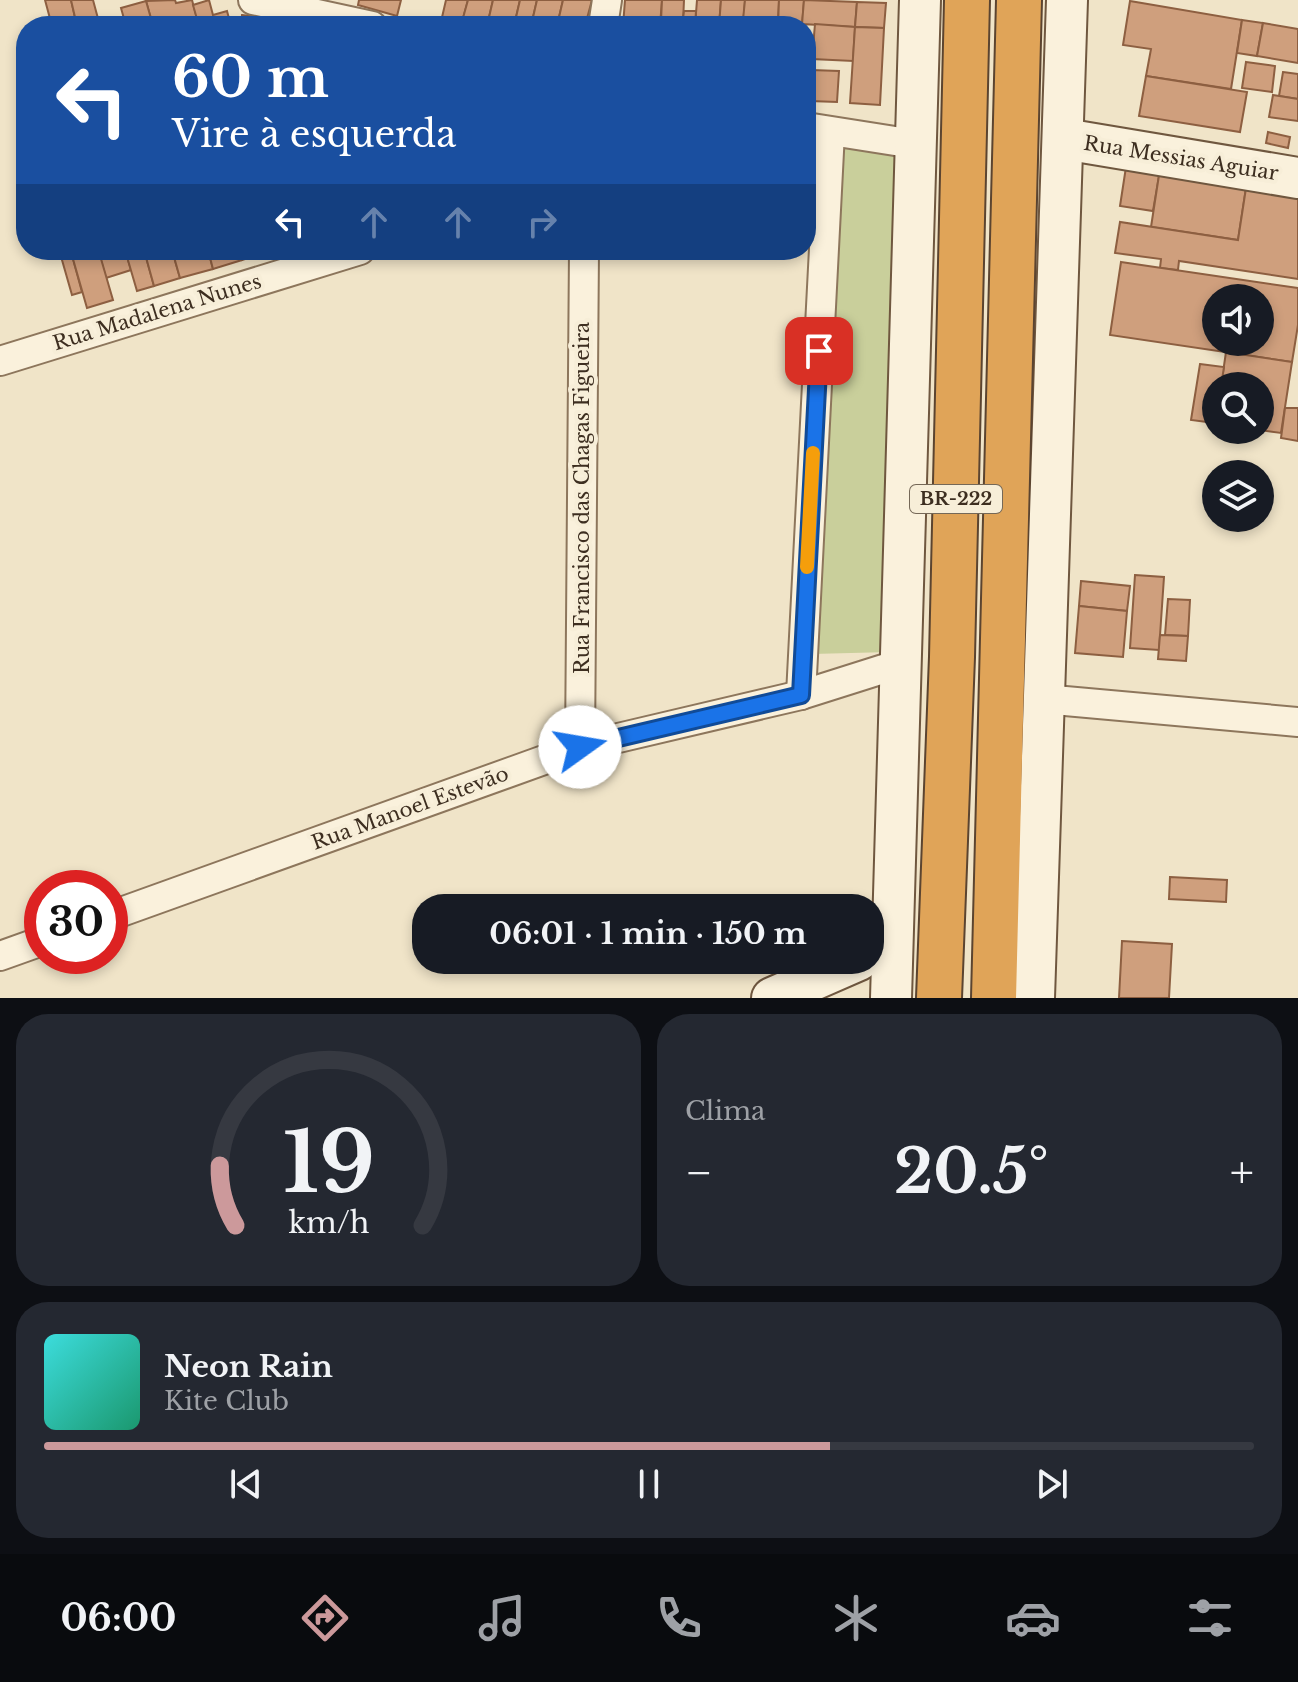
<!DOCTYPE html>
<html lang="pt">
<head>
<meta charset="utf-8">
<style>
  body { margin:0; font-family:"Libre Baskerville",serif; background:#242831; color:#f1f3f6; height:100vh; display:flex; flex-direction:column; font-size:30px; white-space:nowrap }
  * { box-sizing:border-box; margin:0 }
  p { font-size:26px; color:#9ea1a6 }
  .icon { flex:none; width:44px; height:44px; fill:none; stroke:currentColor; stroke-width:2; stroke-linecap:round; stroke-linejoin:round }
  .map { position:relative; height:998px; overflow:hidden }
  .side { display:flex; flex-direction:column; gap:16px; padding:16px; background:#0d0f14; flex:1 }
  .side>* { flex:none }
  .hud { position:absolute; left:16px; top:16px; width:800px; height:244px; border-radius:32px; box-shadow:0 4px 12px #0003; background:#1a4fa0; color:#fff; overflow:hidden }
  .controls { position:absolute; left:1202px; top:284px; display:grid; gap:16px }
  .controls a { display:grid; place-items:center; width:72px; height:72px; border-radius:50%; background:#171b24; box-shadow:0 4px 12px #0003; font-size:40px }
  .speed { position:absolute; left:24px; top:870px; display:flex; gap:16px; font-size:40px; font-weight:700; text-align:center }
  .speed>* { display:grid; place-content:center; width:104px; height:104px; border-radius:50%; background:#171b24; box-shadow:0 4px 12px #0003; line-height:1 }
  .speed .limit { border:12px solid #d22; background:#fff; color:#111 }
  .pin { position:absolute; display:grid; place-items:center; width:68px; height:68px; color:#fff; margin:-34px; border-radius:16px; box-shadow:0 4px 12px #0006 }
  .me { position:absolute; width:88px; margin:-44px; rotate:77deg; stroke-linejoin:round; filter:drop-shadow(0 0 6px #0008) }
  .turn { display:flex; align-items:center; gap:28px; height:168px; padding:0 24px; font-size:36px }
  .turn .icon { width:104px; height:104px; stroke-width:2.5 }
  .turn b { display:block; font-size:56px; line-height:68px }
  .lanes { display:flex; align-items:center; height:76px; padding:0 24px; background:#0003; justify-content:center; gap:40px; direction:ltr }
  .lanes .off { opacity:.35 }
  .big { font-size:60px; font-weight:800; line-height:1.1 }
  .side .widget { flex:1; display:flex; flex-direction:column; justify-content:center; gap:12px; min-width:0; padding:0 28px; border-radius:32px; background:#242831 }
  .side .dial { align-items:center; gap:0 }
  .dial svg { height:208px; overflow:visible; fill:none; stroke:#363941; stroke-width:7; stroke-linecap:round; text-anchor:middle }
  .dial text { fill:#f1f3f6; stroke:none }
  .song { display:flex; align-items:center; gap:24px }
  .cover { width:96px; height:96px; border-radius:12px; background:linear-gradient(135deg,hsl(180 70% 55%),hsl(160 70% 35%)) }
  .played { height:8px; border-radius:4px; background:linear-gradient(90deg,#cc999b 65%,#363941 65%) }
  .keys { display:flex; justify-content:space-around; direction:ltr }
  .heat { display:flex; justify-content:space-between; align-items:center; font-size:44px; direction:ltr }
  .side .tiles { flex:1; display:grid; gap:16px; grid-template-columns:1fr 1fr }
  .widget:last-child { grid-column:span 2 }
  .trip { position:absolute; left:412px; top:894px; width:472px; height:80px; border-radius:32px; background:#171b24; box-shadow:0 4px 12px #0003; font-weight:800; line-height:80px; text-align:center }
  .menu { display:flex; height:128px; justify-content:space-around; align-items:center; background:#090b0e; color:#9ea1a6 }
  .menu .icon { width:56px; height:56px }
  .menu .selected { color:#cc999b }
  .menu b { font-size:36px; color:#f1f3f6 }
  .map>svg:first-child { display:block }
</style>
</head>
<body>
<div class="map">
<svg width="1298" height="998" viewBox="0 0 1298 998">
  <rect width="100%" height="100%" fill="#f0e4c8"/>
  <polygon fill="#c9cf9b" points="837,143 905,152 890,652 812,654"/>
  <g fill="#cf9f7d" stroke="#8d5f41" stroke-width="2" fill-rule="evenodd">
    <polygon points="45,0 71,0 77,26 52,26"/>
    <polygon points="71,0 93,0 100,26 77,26"/>
    <polygon points="175,0 176,3 192,0 199,26 153,26 146,1"/>
    <polygon points="209,0 213,15 227,11 231,26 199,26 193,5"/>
    <polygon points="359,0 401,0 397,16 358,5"/>
    <polygon points="446,0 468,0 461,26 440,26"/>
    <polygon points="468,0 493,0 487,26 461,25"/>
    <polygon points="493,0 520,0 514,26 487,26"/>
    <polygon points="520,0 537,0 531,26 514,26"/>
    <polygon points="537,0 563,0 557,26 531,26"/>
    <polygon points="563,0 592,0 585,26 557,26"/>
    <polygon points="625,0 662,0 660,26 623,26"/>
    <polygon points="662,0 684,0 683,23 661,21"/>
    <polygon points="697,0 721,0 719,26 695,26"/>
    <polygon points="721,0 745,0 743,26 719,26"/>
    <polygon points="745,0 779,0 778,22 743,20"/>
    <polygon points="779,0 804,0 802,26 778,26"/>
    <polygon points="804,0 857,2 855,27 802,24"/>
    <polygon points="146,1 152,22 126,26 121,8"/>
    <polygon points="1130,1 1242,20 1231,89 1146,76 1151,49 1123,45"/>
    <polygon points="857,2 886,3 884,28 855,27"/>
    <polygon points="684,11 696,11 695,26 682,26"/>
    <polygon points="242,15 259,17 258,26 241,26"/>
    <polygon points="259,17 282,20 281,26 258,26"/>
    <polygon points="1242,20 1263,23 1257,56 1237,53"/>
    <polygon points="1263,23 1298,29 1298,63 1257,56"/>
    <polygon points="815,24 855,27 853,61 812,59"/>
    <polygon points="855,27 884,28 880,105 850,103"/>
    <polygon points="806,35 814,36 811,70 806,69"/>
    <polygon points="1246,62 1275,66 1272,92 1242,88"/>
    <polygon points="811,70 839,71 837,102 810,101"/>
    <polygon points="1283,72 1298,74 1298,99 1279,96"/>
    <polygon points="1146,76 1247,92 1240,132 1139,116"/>
    <polygon points="1273,95 1298,99 1298,121 1269,117"/>
    <polygon points="1268,132 1290,137 1288,148 1266,143"/>
    <polygon points="1128,154 1162,159 1153,211 1120,206"/>
    <polygon points="1161,162 1248,175 1238,240 1151,227"/>
    <polygon points="1248,175 1298,182 1298,279 1179,261 1178,270 1160,268 1161,259 1115,253 1120,222 1238,240"/>
    <polygon points="69,250 99,252 73,259 82,292 72,295 60,253"/>
    <polygon points="98,250 125,250 131,270 106,278"/>
    <polygon points="125,250 144,250 154,286 137,291"/>
    <polygon points="144,250 172,250 180,278 154,286"/>
    <polygon points="172,250 208,250 213,269 180,278"/>
    <polygon points="208,250 239,250 242,260 213,269"/>
    <polygon points="239,250 264,250 265,253 242,260"/>
    <polygon points="99,252 113,300 87,308 73,259"/>
    <path d="M1121 262 1298 288V325L1292 362 1110 335ZM1216 298H1260V342H1216Z"/>
    <polygon points="1226,352 1292,362 1281,433 1259,430 1260,386 1221,386"/>
    <polygon points="1200,364 1224,367 1221,386 1216,386 1215,423 1191,420"/>
    <polygon points="1285,408 1298,408 1298,441 1281,438"/>
    <polygon points="1135,575 1164,577 1159,650 1130,648"/>
    <polygon points="1081,581 1130,586 1127,611 1079,606"/>
    <polygon points="1168,599 1190,600 1188,636 1165,635"/>
    <polygon points="1079,606 1127,611 1123,657 1075,653"/>
    <polygon points="1160,635 1188,636 1186,661 1158,659"/>
    <polygon points="1170,877 1227,880 1226,902 1169,899"/>
    <polygon points="1122,941 1172,944 1169,998 1119,998"/>
  </g>
  <g fill="none" stroke-linecap="round" stroke-linejoin="round">
    <defs>
      <g id="street">
        <polyline points="253,0 372,26"/>
        <polyline points="603,26 607,0"/>
        <polyline points="806,127 914,144"/>
        <polyline points="0,361 360,250"/>
        <polyline points="801,695 830,132"/>
        <polyline points="1043,699 1298,722"/>
        <polyline points="580,747 584,250"/>
        <polyline points="110,916 580,747 801,695 899,664"/>
        <polyline points="0,956 42,941"/>
      </g>
      <g id="secondary">
        <polyline points="1064,139 1298,178"/>
        <polyline points="772,998 859,960"/>
        <polyline points="891,998 920,0"/>
        <polyline points="1034,998 1067,0"/>
      </g>
      <g id="highway">
        <polyline points="939,998 952,657 967,0"/>
        <polyline points="994,998 1019,0"/>
      </g>
    </defs>
    <use href="#street" stroke="#8d765c" stroke-width="32"/>
    <use href="#secondary" stroke="#6f573f" stroke-width="44"/>
    <use href="#highway" stroke="#5b4430" stroke-width="48"/>
    <use href="#street" stroke="#faf1dc" stroke-width="28"/>
    <use href="#secondary" stroke="#faf1dc" stroke-width="40"/>
    <use href="#highway" stroke="#e0a458" stroke-width="44"/>
  </g>
  <g fill="none" stroke-linecap="round" stroke-linejoin="round">
    <defs>
      <polyline id="route" points="580,747 801,695 819,351"/>
    </defs>
    <use href="#route" stroke="#114b97" stroke-width="20"/>
    <use href="#route" stroke="#1a73e8" stroke-width="14"/>
    <polyline stroke="#f59e0b" stroke-width="14" points="807,567 813,453"/>
  </g>
  <g text-anchor="middle" stroke-width="8" stroke-linejoin="round" paint-order="stroke">
    <rect fill="#f7eed8" stroke="#756857" stroke-width="2" x="910" y="485" width="92" height="28" rx="6"/>
    <g font-size="18" font-weight="bold" fill="#3d2e20">
      <text x="956" y="505">BR-222</text>
    </g>
    <g font-size="20" fill="#3d2e20" stroke="#f7eed8">
      <text transform="translate(1181 158) rotate(9)" y="7">Rua Messias Aguiar</text>
      <text transform="translate(157 312) rotate(-17)" y="7">Rua Madalena Nunes</text>
      <text transform="translate(582 498) rotate(-90)" y="7">Rua Francisco das Chagas Figueira</text>
      <text transform="translate(410 808) rotate(-20)" y="7">Rua Manoel Estevão</text>
    </g>
  </g>
</svg>
<div class="controls">
<a><svg class="icon" aria-label="sound" viewBox="0 0 24 24"><path d="M4 9h4l5-4v14l-5-4H4zM17 9q2 3 0 6"/></svg></a>
<a><svg class="icon" aria-label="search" viewBox="0 0 24 24"><circle cx="10" cy="10" r="6"/><path d="M15 15l6 6"/></svg></a>
<a><svg class="icon" aria-label="layers" viewBox="0 0 24 24"><path d="M12 4l9 5-9 5-9-5zM3 14l9 5 9-5"/></svg></a>
</div>
<div class="speed"><div class="limit">30</div></div>
<div class="pin" style="left:819px;top:351px;background:#d93025"><svg class="icon" aria-label="arrive" viewBox="0 0 24 24"><path d="M6 21V4h12l-3 4 3 4H6"/></svg></div>
<svg class="me" style="left:580px;top:747px" viewBox="-20 -20 40 40"><circle r="19" fill="#fff"/><path d="M0-13L10 11 0 6-10 11z" fill="#1a73e8"/></svg>
<div class="trip">06:01 · 1 min · 150 m</div>
<div class="hud">
<div class="turn"><svg class="icon" aria-label="left" viewBox="0 0 24 24"><path d="M17 20v-9H6M10 6l-5 5 5 5"/></svg><div><b>60 m</b>Vire à esquerda</div></div>
<div class="lanes"><svg class="icon" aria-label="left" viewBox="0 0 24 24"><path d="M17 20v-9H6M10 6l-5 5 5 5"/></svg><svg class="icon off" aria-label="ahead" viewBox="0 0 24 24"><path d="M12 20V5M6 11l6-6 6 6"/></svg><svg class="icon off" aria-label="ahead" viewBox="0 0 24 24"><path d="M12 20V5M6 11l6-6 6 6"/></svg><svg class="icon off" aria-label="right" viewBox="0 0 24 24"><path d="M7 20v-9h11M14 6l5 5-5 5"/></svg></div>
</div>
</div>
<section class="side">
<div class="tiles">
<div class="widget dial"><svg viewBox="0 0 100 80">
<path d="M14 69A42 42 0 1 1 86 69"/>
<path d="M14 69A42 42 0 0 1 8 46" stroke="#cc999b"/>
<text x="50" y="56" font-size="32" font-weight="700">19</text>
<text x="50" y="72" font-size="11">km/h</text>
</svg></div>
<div class="widget"><p>Clima</p>
<div class="heat"><a>−</a><b class="big">20.5°</b><a>+</a></div>
</div>
<div class="widget">
<div class="song"><i class="cover"></i><div><b>Neon Rain</b><p>Kite Club</p></div></div>
<div class="played"></div>
<div class="keys"><svg class="icon" aria-label="previous" viewBox="0 0 24 24"><path d="M18 5L8 12l10 7zM5 5v14"/></svg><svg class="icon" aria-label="pause" viewBox="0 0 24 24"><path d="M8 5v14M16 5v14"/></svg><svg class="icon" aria-label="next" viewBox="0 0 24 24"><path d="M6 5l10 7-10 7zM19 5v14"/></svg></div>
</div>
</div>
</section>
<nav class="menu">
<b>06:00</b>
<svg class="icon selected" aria-label="directions" viewBox="0 0 24 24"><path d="M12 3l9 9-9 9-9-9zM9 14v-3h6M13 9l2 2-2 2"/></svg>
<svg class="icon" aria-label="music" viewBox="0 0 24 24"><path d="M9 18V5l10-2v13"/><circle cx="6" cy="18" r="3"/><circle cx="16" cy="16" r="3"/></svg>
<svg class="icon" aria-label="phone" viewBox="0 0 24 24"><path d="M5 4h4l2 5-3 2q2 4 5 5l2-3 5 2v4C11 20 4 13 5 4z"/></svg>
<svg class="icon" aria-label="climate" viewBox="0 0 24 24"><path d="M12 3v18M4 7l16 10M4 17L20 7"/></svg>
<svg class="icon" aria-label="car" viewBox="0 0 24 24"><path d="M5 17H2v-5l4-1 3-4h7l3 4 3 1v5h-3M9 17h6M6 11h13"/><circle cx="7" cy="17" r="2"/><circle cx="17" cy="17" r="2"/></svg>
<svg class="icon" aria-label="filters" viewBox="0 0 24 24"><path d="M4 7h16M4 17h16"/><circle cx="9" cy="7" r="2"/><circle cx="15" cy="17" r="2"/></svg>
</nav>
</body>
</html>
